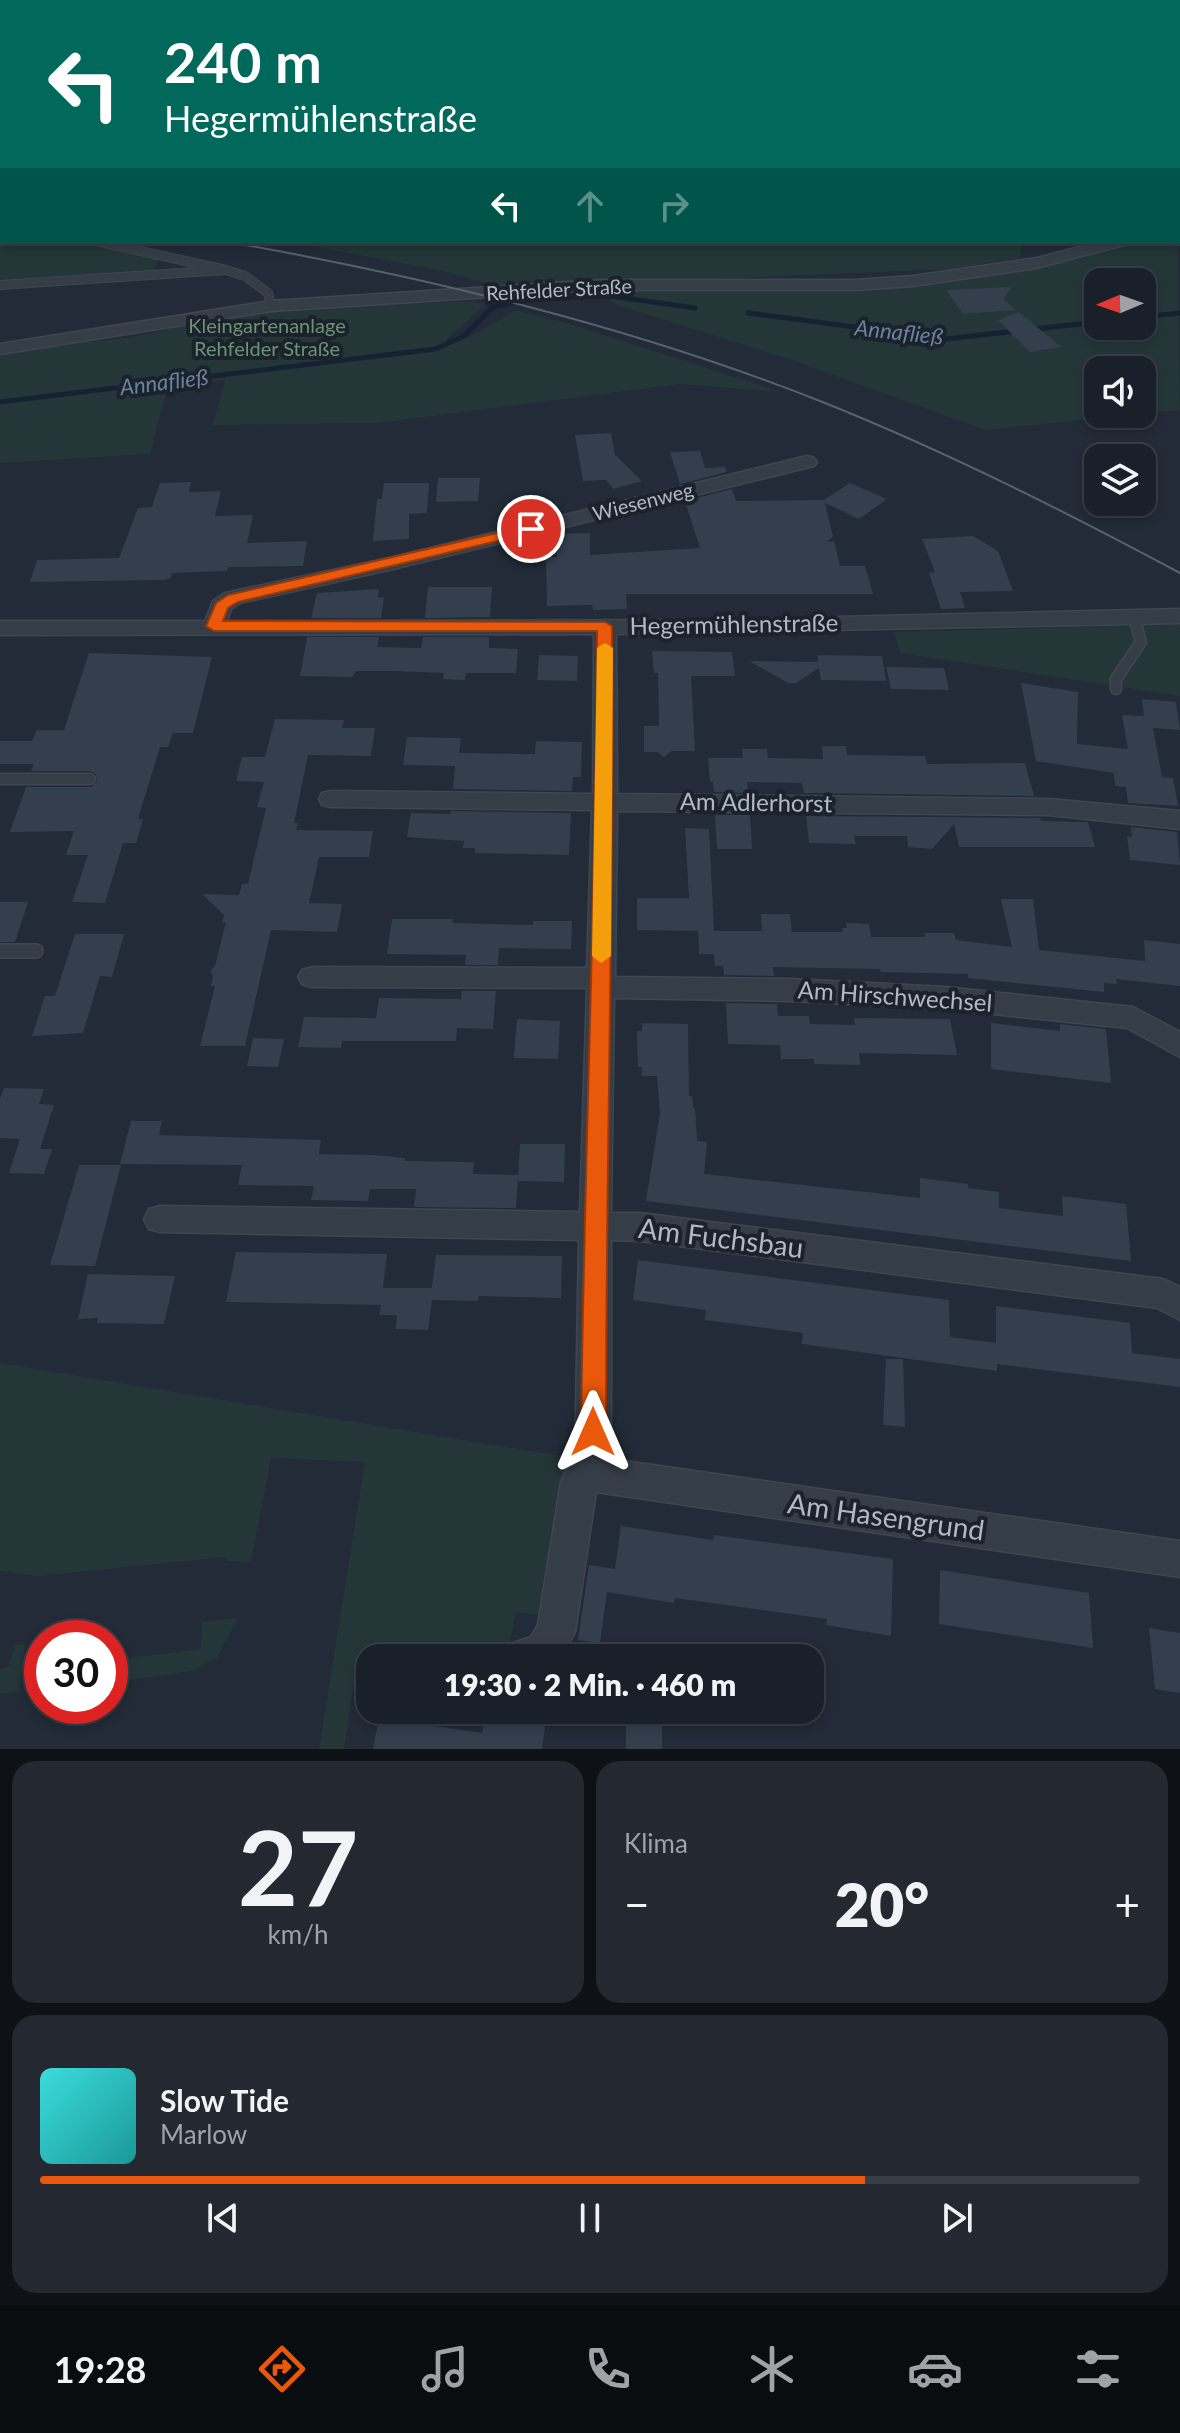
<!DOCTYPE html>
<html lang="de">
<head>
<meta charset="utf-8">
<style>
  body { margin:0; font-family:Lato,sans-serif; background:#232831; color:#f1f3f6; height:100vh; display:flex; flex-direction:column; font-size:30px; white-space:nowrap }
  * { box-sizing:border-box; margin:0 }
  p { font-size:26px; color:#9fa3a8 }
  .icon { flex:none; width:44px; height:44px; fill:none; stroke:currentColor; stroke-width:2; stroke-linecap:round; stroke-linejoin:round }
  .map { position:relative; height:1749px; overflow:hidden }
  .details { display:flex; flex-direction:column; gap:12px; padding:12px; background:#0e1217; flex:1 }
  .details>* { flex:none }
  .guide { position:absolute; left:0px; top:0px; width:1180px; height:244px; box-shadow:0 4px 12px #0003,0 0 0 2px #383e46; background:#00695c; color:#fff; overflow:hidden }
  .needle { width:52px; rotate:268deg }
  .fabs { position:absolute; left:1084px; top:268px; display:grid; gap:16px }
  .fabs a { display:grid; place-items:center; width:72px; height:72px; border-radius:16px; background:#1a2029; box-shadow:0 4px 12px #0003,0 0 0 2px #383e46; font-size:40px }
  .speed { position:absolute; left:24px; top:1620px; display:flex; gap:16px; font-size:40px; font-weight:700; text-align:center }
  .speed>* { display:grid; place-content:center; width:104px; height:104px; border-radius:50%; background:#1a2029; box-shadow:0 4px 12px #0003,0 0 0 2px #383e46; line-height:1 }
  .speed .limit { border:12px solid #d22; background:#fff; color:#111 }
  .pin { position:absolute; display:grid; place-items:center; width:68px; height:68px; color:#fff; margin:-34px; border:4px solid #fff; border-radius:50%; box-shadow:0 2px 8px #0007 }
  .me { position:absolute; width:88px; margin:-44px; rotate:0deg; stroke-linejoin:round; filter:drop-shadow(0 0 6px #0008) }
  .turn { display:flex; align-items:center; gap:28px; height:168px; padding:0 32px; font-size:36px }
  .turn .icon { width:104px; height:104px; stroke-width:2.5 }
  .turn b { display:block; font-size:56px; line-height:68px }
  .lanes { display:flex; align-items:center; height:76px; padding:0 32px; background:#0003; justify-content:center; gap:40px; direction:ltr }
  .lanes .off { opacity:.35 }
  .big { font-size:60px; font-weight:800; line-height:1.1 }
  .details .widget { flex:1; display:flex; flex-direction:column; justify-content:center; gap:12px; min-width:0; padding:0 28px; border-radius:24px; background:#232831 }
  .details .dial { align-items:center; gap:0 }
  .dial b { font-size:104px; line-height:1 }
  .song { display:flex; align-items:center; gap:24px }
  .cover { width:96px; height:96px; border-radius:12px; background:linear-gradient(135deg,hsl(180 70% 55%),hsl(180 70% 35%)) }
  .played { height:8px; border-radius:4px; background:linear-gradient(90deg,#ea580c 75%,#383e46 75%) }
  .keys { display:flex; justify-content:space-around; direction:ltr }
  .heat { display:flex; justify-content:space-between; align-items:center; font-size:44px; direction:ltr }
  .details .tiles { flex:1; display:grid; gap:12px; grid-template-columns:1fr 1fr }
  .widget:last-child { grid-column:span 2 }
  .trip { position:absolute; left:356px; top:1644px; width:468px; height:80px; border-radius:24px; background:#1a2029; box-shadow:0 4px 12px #0003,0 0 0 2px #383e46; font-weight:800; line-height:80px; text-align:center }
  .menu { display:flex; height:128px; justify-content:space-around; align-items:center; background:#0a0d10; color:#9fa3a8 }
  .menu .icon { width:56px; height:56px }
  .menu .active { color:#ea580c }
  .menu b { font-size:36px; color:#f1f3f6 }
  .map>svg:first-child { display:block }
</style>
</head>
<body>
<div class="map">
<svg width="1180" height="1749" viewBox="0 0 1180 1749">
  <rect width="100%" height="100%" fill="#222b37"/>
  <g fill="#243638" fill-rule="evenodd">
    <polygon points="118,0 581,0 590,2 114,2"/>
    <polygon points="601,0 1180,0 1180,176 1178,2"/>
    <polygon points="0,227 2,242 97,242 160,255 154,271 0,281"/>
    <path d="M1178 233 1180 410 985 430 789 359 617 305 600 291 885 288 1043 268 1144 242H1178ZM1098 282H1142V326H1098ZM1098 370H1142V414H1098Z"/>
    <polygon points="293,242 1023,242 1019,258 951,269 501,288 451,273"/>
    <polygon points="472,301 486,304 445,341 470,337 516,310 576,326 781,392 680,384 378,423 213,425 225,380 168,386 150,454 0,463 0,353 132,337 263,310"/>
    <polygon points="1180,624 1180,696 900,653 894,632"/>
    <polygon points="0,1363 566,1457 541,1615 516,1612 509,1649 469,1658 370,1658 370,1675 355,1676 344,1749 319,1749 365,1462 271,1458 251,1562 227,1561 226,1557 38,1576 0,1571"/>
    <polygon points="238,1618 217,1658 192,1671 110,1683 110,1660 201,1649 202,1622"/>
    <polygon points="25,1644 19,1692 0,1694 0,1669 9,1666 15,1645"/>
  </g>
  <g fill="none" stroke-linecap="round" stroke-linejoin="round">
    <g stroke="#162233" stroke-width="5">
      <polyline points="748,313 945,339 1098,322"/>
      <polyline points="1142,317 1180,313"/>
      <polyline points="0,402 435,349 464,336 493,307 543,297 610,296 695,308"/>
    </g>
  </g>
  <g fill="#343f4e">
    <polygon points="1012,287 1003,299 1016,310 963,314 946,290"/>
    <polygon points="1019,312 1061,347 1030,352 998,320"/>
    <polygon points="611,433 615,455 642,481 613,489 606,480 583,481 575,435"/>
    <polygon points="700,451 705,468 725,467 727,472 680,484 670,452"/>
    <polygon points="438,478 480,478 478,501 436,502"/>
    <polygon points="191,482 189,492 221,491 215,516 253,515 247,543 307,541 303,566 228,567 227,571 172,573 171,578 163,580 30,582 37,560 119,558 138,508 152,507 160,483"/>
    <polygon points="384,483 429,483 427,513 409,514 409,539 373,541 377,499 382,499"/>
    <polygon points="850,483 887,499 859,519 825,503 833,537 826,542 834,541 840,566 865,566 873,594 626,594 627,609 593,610 592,605 547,606 546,557 557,557 556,534 590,533 590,555 700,548 685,501 732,489 736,501 824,500"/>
    <polygon points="973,536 998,551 1013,591 960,592 965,608 941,609 929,573 935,572 922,539"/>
    <polygon points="428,587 492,587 490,617 425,618"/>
    <polygon points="379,589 378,598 384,597 381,618 311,618 317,593"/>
    <polygon points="307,637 379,637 377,647 421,648 423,637 489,637 489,648 518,649 516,673 466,673 465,680 443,679 444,673 394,671 356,671 352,677 300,676"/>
    <polygon points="652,651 732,652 735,676 691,676 695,751 672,751 664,757 657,752 644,752 644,726 659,726 658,673 654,673"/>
    <polygon points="89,653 212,657 193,733 173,733 168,747 160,747 138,819 143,819 136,843 123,843 105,903 72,902 88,855 66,855 74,831 10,832 26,787 91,787 97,782 96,774 90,771 31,771 34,764 0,764 0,741 32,741 37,730 64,730"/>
    <polygon points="539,655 578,656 577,681 537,680"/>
    <polygon points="818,655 882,656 886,681 821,680 819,668 796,683 788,683 749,661 818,662"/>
    <polygon points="886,667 944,668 949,690 891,689"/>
    <polygon points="1021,683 1078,692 1077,744 1128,749 1122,715 1144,716 1142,699 1176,702 1180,730 1153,728 1162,777 1173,778 1178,806 1128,803 1126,787 1115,786 1114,773 1036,761"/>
    <polygon points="275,719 344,720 342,728 375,728 371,756 308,755 294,823 298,823 296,830 373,831 369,857 319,857 309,903 342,904 337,932 271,930 245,1046 200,1046 215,986 211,986 213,976 210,971 215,966 226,922 222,922 224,915 202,894 239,895 242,884 248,884 266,808 257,807 264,782 236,781 242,757 265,757"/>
    <polygon points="407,737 461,738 459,753 535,754 536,741 582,742 581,777 573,777 572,791 453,789 455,766 403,765"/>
    <polygon points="822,746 846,746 847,755 925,756 927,764 1025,763 1034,796 804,793 802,783 747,782 748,793 714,792 713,782 710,782 708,758 743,758 742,749 767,749 768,758 823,759"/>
    <polygon points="451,811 571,813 569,855 475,853 475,848 463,848 464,841 407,837 411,813 450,814"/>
    <polygon points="715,815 750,815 752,849 717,849"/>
    <polygon points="806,816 1040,818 1041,821 1088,822 1095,847 959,847 954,824 932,849 908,847 907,836 854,836 856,844 809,843"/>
    <polygon points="1131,827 1177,832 1180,865 1130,860 1127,836 1132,837"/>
    <polygon points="685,828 709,829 714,931 762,931 761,914 790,914 792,932 843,932 842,928 847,928 846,923 869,924 871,937 925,937 924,933 954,933 956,940 1012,947 1001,899 1033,899 1039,950 1145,961 1144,940 1180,944 1180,986 1116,979 1117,984 1104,983 1104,992 968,978 968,974 881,972 880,969 773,967 774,976 724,975 723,966 715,966 714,954 699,954 698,931 637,930 637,898 689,898"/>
    <polygon points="0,902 28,902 15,942 0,942"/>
    <polygon points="392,919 453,919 452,923 533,925 533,921 572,921 571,949 499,948 498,965 465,965 466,955 387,954"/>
    <polygon points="75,934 124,934 112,977 100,976 83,1033 32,1036 45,996 55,996"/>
    <polygon points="462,991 496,991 493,1029 457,1028 456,1041 342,1041 341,1048 298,1047 304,1017 376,1018 379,998 461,999"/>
    <polygon points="726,1003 777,1004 778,1016 809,1016 810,1024 855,1025 854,1018 950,1019 957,1055 859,1053 860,1065 814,1064 814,1059 781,1059 780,1045 728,1044"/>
    <polygon points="517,1019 560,1021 558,1059 514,1058"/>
    <polygon points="642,1023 688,1024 689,1096 692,1096 693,1108 695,1108 697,1141 707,1142 704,1174 920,1198 920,1178 968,1184 968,1188 999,1192 999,1208 1063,1216 1062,1196 1126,1204 1131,1261 646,1201 660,1113 657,1076 642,1076 642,1067 638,1067 637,1031 642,1031"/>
    <polygon points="991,1023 1060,1031 1060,1024 1106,1029 1111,1083 991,1069"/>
    <polygon points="253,1038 284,1039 278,1067 247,1066"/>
    <polygon points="4,1088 44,1089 39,1104 54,1105 40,1149 52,1149 44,1174 9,1173 20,1139 0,1138 0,1099"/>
    <polygon points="131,1121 162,1121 159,1135 321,1140 319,1154 374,1155 405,1158 405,1161 474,1162 473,1174 518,1175 516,1208 414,1207 416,1189 370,1189 368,1201 311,1200 314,1186 238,1185 242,1165 120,1164"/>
    <polygon points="520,1144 565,1144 564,1182 518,1181"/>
    <polygon points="79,1165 121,1165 95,1266 50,1265"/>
    <polygon points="236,1252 387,1254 383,1288 432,1288 436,1255 562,1256 561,1298 478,1296 478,1301 432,1300 428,1330 396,1329 397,1315 379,1315 381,1305 226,1302"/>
    <polygon points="638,1260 949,1300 950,1337 996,1343 996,1306 1130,1323 1132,1353 1180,1359 1180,1387 997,1364 997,1371 802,1344 803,1333 705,1320 706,1310 633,1300"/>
    <polygon points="88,1274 175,1276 164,1324 97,1323 98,1318 78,1319"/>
    <polygon points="886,1359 903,1359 905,1427 883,1425"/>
    <polygon points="621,1526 713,1540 714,1535 893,1559 891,1636 826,1625 827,1619 675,1598 674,1603 607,1592 600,1643 578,1640 589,1565 615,1569"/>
    <polygon points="940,1570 1089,1593 1093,1648 939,1624"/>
    <polygon points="1149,1628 1180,1633 1180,1693 1155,1689"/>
    <polygon points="486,1710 547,1713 542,1749 373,1749 379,1718 482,1733"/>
    <polygon points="626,1724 662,1725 662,1749 626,1749"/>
  </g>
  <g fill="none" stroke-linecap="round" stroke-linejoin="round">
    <defs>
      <g id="lane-far2">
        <polyline points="100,242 226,270 245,276 268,293 271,306"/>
        <polyline points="0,285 226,270"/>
      </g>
      <g id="lane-far1">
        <polyline points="1116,689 1116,679 1141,642 1134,617"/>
        <polyline points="0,779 90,779"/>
      </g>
      <polyline id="lane" points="0,951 36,951"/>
      <g id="street">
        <polygon points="1180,221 1180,231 1178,232 1178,222"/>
        <polygon points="1099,242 1126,242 1124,245 1037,268 913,286 855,290 600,290 271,311 0,354 0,344 271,301 600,280 855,280 913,276 1037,258"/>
        <polygon points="807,456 814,458 817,462 814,466 389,570 240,603 231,609 227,621 706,620 1180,609 1180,623 616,634 617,794 1049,799 1180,811 1180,829 1049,815 617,811 615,977 792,979 945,987 1133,1007 1180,1032 1180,1057 1127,1028 945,1009 792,1001 614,998 611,1213 640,1213 1163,1279 1180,1287 1180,1320 1157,1308 640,1241 611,1240 611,1459 1180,1541 1180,1577 596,1492 575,1632 561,1658 505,1658 510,1644 531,1637 538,1625 561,1482 566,1470 575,1465 579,1240 160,1232 149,1229 144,1219 149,1209 160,1206 580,1212 587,988 312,987 302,984 298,977 302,970 312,967 587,968 592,810 331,807 322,805 319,799 322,793 331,791 593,794 594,634 0,635 0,621 205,621 213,601 225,593 389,558"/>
      </g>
    </defs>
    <use href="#lane-far2" stroke="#3f4651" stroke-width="10"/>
    <use href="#lane-far1" stroke="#3f4651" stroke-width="13"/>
    <use href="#lane" stroke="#3f4651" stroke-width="16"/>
    <use href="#street" stroke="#3f4651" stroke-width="3"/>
    <use href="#lane-far2" stroke="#353d47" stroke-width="8"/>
    <use href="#lane-far1" stroke="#353d47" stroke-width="10"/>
    <use href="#lane" stroke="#353d47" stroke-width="13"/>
    <use href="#street" fill="#353d47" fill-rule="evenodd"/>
    <path stroke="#58616e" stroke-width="2" d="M229 242C431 278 634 327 825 403 947 452 1064 511 1180 573"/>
  </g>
  <path fill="#ea580c" stroke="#983908" stroke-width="2" d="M531 525 538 529 536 532 238 602 228 608 223 621 605 622 612 626C614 895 606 1164 606 1432L602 1440 593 1444 585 1440 581 1432C584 1165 596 898 597 631H214L206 626 216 603 228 595Z"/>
  <polygon fill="#f59e0b" points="605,643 613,648 611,956 601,963 592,956 597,648"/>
  <g text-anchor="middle" stroke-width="8" stroke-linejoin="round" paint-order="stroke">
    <g font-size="20" fill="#b0b8c4" stroke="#1b222c">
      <text transform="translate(559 290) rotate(-3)" y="7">Rehfelder Straße</text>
      <text transform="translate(643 502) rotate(-14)" y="7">Wiesenweg</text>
    </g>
    <g font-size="20" fill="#699373" stroke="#1b222c">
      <text x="267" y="333">Kleingartenanlage<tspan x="267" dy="23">Rehfelder Straße</tspan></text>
    </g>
    <g font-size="22" font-style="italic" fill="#6b82a1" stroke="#1b222c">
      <text transform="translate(899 332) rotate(6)" y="8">Annafließ</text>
      <text transform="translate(164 382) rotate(-7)" y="8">Annafließ</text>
    </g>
    <g font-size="24" fill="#b0b8c4" stroke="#1b222c">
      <text transform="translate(734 625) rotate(-1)" y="8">Hegermühlenstraße</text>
      <text transform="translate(756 803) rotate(1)" y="8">Am Adlerhorst</text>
      <text transform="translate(895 997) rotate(4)" y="8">Am Hirschwechsel</text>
    </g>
    <g font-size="28" fill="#b0b8c4" stroke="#1b222c">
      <text transform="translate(721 1238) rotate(7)" y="10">Am Fuchsbau</text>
      <text transform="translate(886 1517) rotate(8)" y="10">Am Hasengrund</text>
    </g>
  </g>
</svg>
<div class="fabs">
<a><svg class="needle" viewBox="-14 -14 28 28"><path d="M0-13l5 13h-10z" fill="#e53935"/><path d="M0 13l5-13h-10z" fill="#9fa3a8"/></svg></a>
<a><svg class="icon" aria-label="sound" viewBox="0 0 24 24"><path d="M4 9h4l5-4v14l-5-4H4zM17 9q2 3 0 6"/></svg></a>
<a><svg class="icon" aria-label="layers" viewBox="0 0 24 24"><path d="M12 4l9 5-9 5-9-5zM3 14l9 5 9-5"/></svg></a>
</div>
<div class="speed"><div class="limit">30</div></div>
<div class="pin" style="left:531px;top:529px;background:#d93025"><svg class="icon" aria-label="arrive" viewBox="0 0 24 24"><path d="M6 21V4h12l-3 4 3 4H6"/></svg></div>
<svg class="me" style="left:593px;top:1432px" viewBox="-20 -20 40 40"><path d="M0-17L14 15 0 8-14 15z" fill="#ea580c" stroke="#fff" stroke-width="4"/></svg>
<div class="trip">19:30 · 2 Min. · 460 m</div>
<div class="guide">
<div class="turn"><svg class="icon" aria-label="left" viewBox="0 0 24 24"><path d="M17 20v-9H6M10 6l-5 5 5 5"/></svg><div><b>240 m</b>Hegermühlenstraße</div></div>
<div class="lanes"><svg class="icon" aria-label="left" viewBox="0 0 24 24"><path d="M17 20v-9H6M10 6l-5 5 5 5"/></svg><svg class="icon off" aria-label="ahead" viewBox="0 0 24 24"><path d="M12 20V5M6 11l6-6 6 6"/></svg><svg class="icon off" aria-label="right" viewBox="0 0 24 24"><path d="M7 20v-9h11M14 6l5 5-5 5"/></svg></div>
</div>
</div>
<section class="details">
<div class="tiles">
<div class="widget dial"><b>27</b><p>km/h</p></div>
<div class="widget"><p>Klima</p>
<div class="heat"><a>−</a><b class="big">20°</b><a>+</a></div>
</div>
<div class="widget">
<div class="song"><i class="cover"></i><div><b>Slow Tide</b><p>Marlow</p></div></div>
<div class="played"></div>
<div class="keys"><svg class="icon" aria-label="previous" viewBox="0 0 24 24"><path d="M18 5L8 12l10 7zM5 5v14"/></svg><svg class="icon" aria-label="pause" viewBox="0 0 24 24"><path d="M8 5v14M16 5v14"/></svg><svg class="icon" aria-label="next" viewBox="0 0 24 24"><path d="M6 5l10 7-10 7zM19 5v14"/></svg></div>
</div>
</div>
</section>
<nav class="menu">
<b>19:28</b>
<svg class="icon active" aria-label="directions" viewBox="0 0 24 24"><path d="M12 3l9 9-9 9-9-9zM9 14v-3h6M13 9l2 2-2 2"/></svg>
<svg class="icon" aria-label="music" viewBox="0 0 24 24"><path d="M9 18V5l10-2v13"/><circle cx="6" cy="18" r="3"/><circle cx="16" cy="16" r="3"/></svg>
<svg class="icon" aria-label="phone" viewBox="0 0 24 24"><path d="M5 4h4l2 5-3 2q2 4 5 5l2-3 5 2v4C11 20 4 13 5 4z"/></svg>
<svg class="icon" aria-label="climate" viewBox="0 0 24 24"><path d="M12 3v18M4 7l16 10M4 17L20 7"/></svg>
<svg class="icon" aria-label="car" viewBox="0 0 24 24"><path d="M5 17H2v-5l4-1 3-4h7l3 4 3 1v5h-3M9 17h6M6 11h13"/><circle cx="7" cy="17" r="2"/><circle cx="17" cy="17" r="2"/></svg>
<svg class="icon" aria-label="filters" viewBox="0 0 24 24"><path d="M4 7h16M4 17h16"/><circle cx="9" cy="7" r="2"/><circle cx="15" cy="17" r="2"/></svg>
</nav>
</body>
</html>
